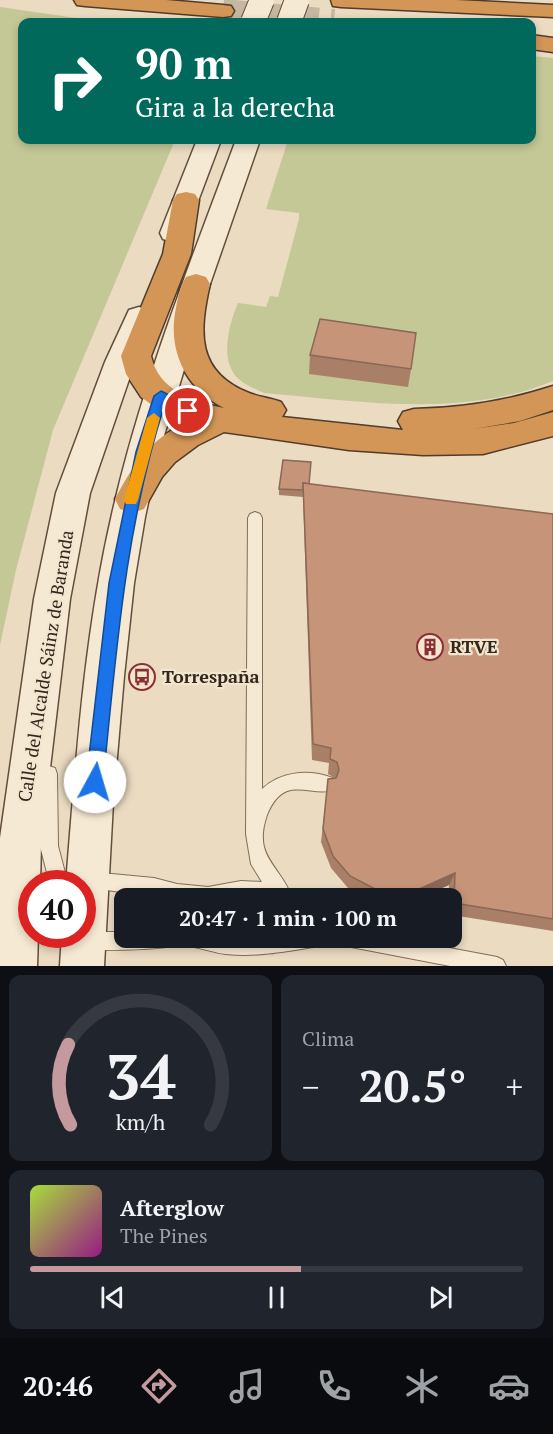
<!DOCTYPE html>
<html lang="es">
<head>
<meta charset="utf-8">
<style>
  body { margin:0; font-family:"PT Serif",serif; background:#20242c; color:#f1f3f6; height:100vh; display:flex; flex-direction:column; font-size:22px; white-space:nowrap }
  * { box-sizing:border-box; margin:0 }
  p { font-size:20px; color:#9ea1a6 }
  .icon { flex:none; width:33px; height:33px; fill:none; stroke:currentColor; stroke-width:2; stroke-linecap:round; stroke-linejoin:round }
  .map { position:relative; height:966px; overflow:hidden }
  .details { display:flex; flex-direction:column; gap:9px; padding:9px; background:#0d0f14; flex:1 }
  .details>* { flex:none }
  .banner { position:absolute; left:18px; top:18px; width:518px; height:126px; border-radius:12px; box-shadow:0 3px 9px #0003; background:#00695c; color:#fff; overflow:hidden }
  .speed { position:absolute; left:18px; top:870px; display:flex; gap:12px; font-size:30px; font-weight:700; text-align:center }
  .speed>* { display:grid; place-content:center; width:78px; height:78px; border-radius:50%; background:#171b24; box-shadow:0 3px 9px #0003; line-height:1 }
  .speed .limit { border:9px solid #d22; background:#fff; color:#111 }
  .pin { position:absolute; display:grid; place-items:center; width:51px; height:51px; color:#fff; margin:-26px; border:3px solid #fff; border-radius:50%; box-shadow:0 2px 6px #0007 }
  .me { position:absolute; width:66px; margin:-33px; rotate:6deg; stroke-linejoin:round; filter:drop-shadow(0 0 4px #0008) }
  .turn { display:flex; align-items:center; gap:21px; height:126px; padding:0 18px; font-size:27px }
  .turn .icon { width:78px; height:78px; stroke-width:2.5 }
  .turn b { display:block; font-size:42px; line-height:51px }
  .big { font-size:45px; font-weight:700; line-height:1.1 }
  .details .widget { flex:1; display:flex; flex-direction:column; justify-content:center; gap:9px; min-width:0; padding:0 21px; border-radius:12px; background:#20242c }
  .details .dial { align-items:center; gap:0 }
  .dial svg { height:156px; overflow:visible; fill:none; stroke:#363941; stroke-width:7; stroke-linecap:round; text-anchor:middle }
  .dial text { fill:#f1f3f6; stroke:none }
  .song { display:flex; align-items:center; gap:18px }
  .cover { width:72px; height:72px; border-radius:9px; background:linear-gradient(135deg,hsl(80 70% 55%),hsl(310 70% 35%)) }
  .played { height:6px; border-radius:3px; background:linear-gradient(90deg,#c49a9f 55%,#363941 55%) }
  .keys { display:flex; justify-content:space-around; direction:ltr }
  .heat { display:flex; justify-content:space-between; align-items:center; font-size:33px; direction:ltr }
  .details .tiles { flex:1; display:grid; gap:9px; grid-template-columns:1fr 1fr }
  .widget:last-child { grid-column:span 2 }
  .trip { position:absolute; left:114px; top:888px; width:348px; height:60px; border-radius:12px; background:#171b24; box-shadow:0 3px 9px #0003; font-weight:700; line-height:60px; text-align:center }
  .tab-bar { display:flex; height:96px; justify-content:space-around; align-items:center; background:#090b0e; color:#9ea1a6 }
  .tab-bar .icon { width:42px; height:42px }
  .tab-bar .on { color:#c49a9f }
  .tab-bar b { font-size:27px; color:#f1f3f6 }
  .map>svg:first-child { display:block }
</style>
</head>
<body>
<div class="map">
<svg width="553" height="966" viewBox="0 0 553 966">
  <rect width="100%" height="100%" fill="#eadbc1"/>
  <g fill="#c4c796">
    <polygon points="0,7 104,22 22,22 22,140 175,140 53,430 16,570 0,645"/>
    <path d="M531 56 553 58V381C462 419 359 401 264 393 254 388 239 383 233 372 221 353 230 322 238 303L266 307 270 296 278 297 299 219V213L266 209 288 140H531Z"/>
  </g>
  <g fill="none" stroke-linecap="round" stroke-linejoin="round">
    <polyline stroke="#c5b7a0" stroke-width="24" stroke-dasharray="24 12" stroke-linecap="butt" points="223,11 334,21"/>
    <defs>
      <g id="lane">
        <path d="M255 512 260 514 262 518V789C281 771 309 769 333 778L335 784 333 790C319 795 302 786 287 791 277 795 271 805 267 815 252 858 281 865 292 898H164L85 887 82 881 85 875 91 872 154 878 177 884 208 887 241 881 262 882 251 864 246 834 248 518 250 514Z"/>
        <polygon points="49,766 55,768 57,774 58,846 68,884 50,884 40,846 41,774 43,768"/>
        <path d="M89 932H124V938H322L319 944 313 947C284 952 256 957 226 954 215 953 188 944 181 945 151 950 120 950 89 950L83 947 80 941 83 935Z"/>
        <polygon points="342,938 396,938 497,957 503,960 506,966 450,966 351,947 345,944"/>
      </g>
      <g id="secondary">
        <polygon points="197,140 221,140 186,233 183,239 173,242 163,239 160,233"/>
        <path d="M236 140H260L210 284 159 452 145 517 134 583 124 676 113 803 104 966H60L62 934H82V884H66C76 761 84 635 112 514 141 386 190 263 236 140Z"/>
        <polygon points="139,307 149,310 153,317 135,362 90,493 70,599 41,844 40,884 32,884 32,934 38,934 37,966 0,966 0,838 34,599 56,493 105,362 129,310"/>
      </g>
      <g id="highway">
        <polygon points="74,0 166,0 223,5 231,6 234,11 231,16 223,17 85,6 77,5"/>
        <polygon points="331,0 456,0 553,5 553,17 341,7 333,6"/>
        <polygon points="531,35 553,38 553,52 531,49"/>
        <path d="M186 192 195 194 199 200 191 254 151 356C159 390 192 402 224 408 185 388 167 350 176 308 178 297 180 286 186 277L196 274 206 277 210 284C199 332 196 372 249 393 259 397 271 398 281 402L286 410 282 417 403 430 398 421 403 412 414 409C462 408 507 401 553 386V410L520 421 474 429 514 423 553 412V436L483 454 423 455 349 450 224 432 198 445 175 462 162 477 144 509 132 513 120 509 115 499C134 463 149 441 186 422L163 413 141 397 126 374 121 356 163 254 173 200 177 194Z"/>
      </g>
    </defs>
    <use href="#lane" stroke="#826d5a" stroke-width="2"/>
    <use href="#secondary" stroke="#634e3d" stroke-width="3"/>
    <use href="#highway" stroke="#4f3c2e" stroke-width="3"/>
    <use href="#lane" fill="#f6e9d3" fill-rule="evenodd"/>
    <use href="#secondary" fill="#f6e9d3" fill-rule="evenodd"/>
    <use href="#highway" fill="#d49656" fill-rule="evenodd"/>
    <defs>
      <g id="secondary-bridge">
        <polyline points="253,22 262,0"/>
        <polyline points="289,22 297,0"/>
      </g>
    </defs>
    <use href="#secondary-bridge" stroke="#634e3d" stroke-width="26" stroke-linecap="butt"/>
    <use href="#secondary-bridge" stroke="#f6e9d3" stroke-width="24"/>
  </g>
  <g fill="#a97f68">
    <polygon points="310,355 411,369 408,387 309,374"/>
    <polygon points="309,484 553,514 553,931 452,915 452,898 448,898 449,885 419,898 368,898 348,888 331,868 321,842 328,779 335,778 328,774 329,763 312,760 303,497 279,495 279,489"/>
  </g>
  <polygon fill="#8a6855" points="455,873 449,885 419,898 414,898 417,890"/>
  <g fill="#c59479" stroke="#8a6855" stroke-width="1.5">
    <polygon points="320,319 416,333 411,369 310,355"/>
    <polygon points="283,460 311,462 309,484 303,483 303,490 279,489"/>
    <polygon points="303,483 553,514 553,919 454,903 455,873 417,890 403,893 375,889 350,876 333,856 323,829 328,779 336,778 339,770 337,762 330,759 331,748 313,744"/>
  </g>
  <path fill="#1a73e8" stroke="#114b97" stroke-width="1.5" d="M161 391 193 407 194 411 188 416 165 404C125 526 116 655 103 782L101 788 95 790 89 788 86 782 109 583 136 452 154 396Z"/>
  <polygon fill="#f59e0b" points="154,413 160,418 138,500 136,504 126,504 124,500 147,418"/>
  <defs>
    <symbol id="building-ring" viewBox="-11 -11 22 22"><circle r="9.5" fill="#f2e6cf" stroke="#8c2e34" stroke-width="1.5"/><path d="M-4-6H4V6H1V3H-1V6H-4ZM-2.5-4.3h1.7v1.8h-1.7ZM.8-4.3h1.7v1.8H.8ZM-2.5-1h1.7V.8h-1.7ZM.8-1h1.7V.8H.8Z" fill="#8c2e34"/></symbol>
    <symbol id="bus-ring" viewBox="-11 -11 22 22"><circle r="9.5" fill="#f2e6cf" stroke="#8c2e34" stroke-width="1.5"/><path d="M-5-6H5V4H4V6H2V4H-2V6H-4V4H-5ZM-3.5-4V0h7V-4ZM-3.5 1.2v1.5H-2V1.2ZM2 1.2v1.5H3.5V1.2Z" fill="#8c2e34"/></symbol>
  </defs>
  <g fill-rule="evenodd">
    <use href="#building-ring" x="415" y="632" width="30" height="30"/>
    <use href="#bus-ring" x="127" y="662" width="30" height="30"/>
  </g>
  <g text-anchor="middle" stroke-width="4.5" stroke-linejoin="round" paint-order="stroke">
    <g font-size="18" font-weight="bold" fill="#32261d" stroke="#f2e6cf" text-anchor="start">
      <text x="450" y="653">RTVE</text>
      <text x="162" y="683">Torrespaña</text>
    </g>
    <g font-size="18" fill="#32261d" stroke="#f2e6cf">
      <text transform="translate(46 666) rotate(-81)" y="6">Calle del Alcalde Sáinz de Baranda</text>
    </g>
  </g>
</svg>
<div class="speed"><div class="limit">40</div></div>
<div class="pin" style="left:188px;top:411px;background:#d93025"><svg class="icon" aria-label="arrive" viewBox="0 0 24 24"><path d="M6 21V4h12l-3 4 3 4H6"/></svg></div>
<svg class="me" style="left:95px;top:782px" viewBox="-20 -20 40 40"><circle r="19" fill="#fff"/><path d="M0-13L10 11 0 6-10 11z" fill="#1a73e8"/></svg>
<div class="trip">20:47 · 1 min · 100 m</div>
<div class="banner">
<div class="turn"><svg class="icon" aria-label="right" viewBox="0 0 24 24"><path d="M7 20v-9h11M14 6l5 5-5 5"/></svg><div><b>90 m</b>Gira a la derecha</div></div>
</div>
</div>
<section class="details">
<div class="tiles">
<div class="widget dial"><svg viewBox="0 0 100 80">
<path d="M14 69A42 42 0 1 1 86 69"/>
<path d="M14 69A42 42 0 0 1 13 28" stroke="#c49a9f"/>
<text x="50" y="56" font-size="32" font-weight="700">34</text>
<text x="50" y="72" font-size="11">km/h</text>
</svg></div>
<div class="widget"><p>Clima</p>
<div class="heat"><a>−</a><b class="big">20.5°</b><a>+</a></div>
</div>
<div class="widget">
<div class="song"><i class="cover"></i><div><b>Afterglow</b><p>The Pines</p></div></div>
<div class="played"></div>
<div class="keys"><svg class="icon" aria-label="previous" viewBox="0 0 24 24"><path d="M18 5L8 12l10 7zM5 5v14"/></svg><svg class="icon" aria-label="pause" viewBox="0 0 24 24"><path d="M8 5v14M16 5v14"/></svg><svg class="icon" aria-label="next" viewBox="0 0 24 24"><path d="M6 5l10 7-10 7zM19 5v14"/></svg></div>
</div>
</div>
</section>
<nav class="tab-bar">
<b>20:46</b>
<svg class="icon on" aria-label="directions" viewBox="0 0 24 24"><path d="M12 3l9 9-9 9-9-9zM9 14v-3h6M13 9l2 2-2 2"/></svg>
<svg class="icon" aria-label="music" viewBox="0 0 24 24"><path d="M9 18V5l10-2v13"/><circle cx="6" cy="18" r="3"/><circle cx="16" cy="16" r="3"/></svg>
<svg class="icon" aria-label="phone" viewBox="0 0 24 24"><path d="M5 4h4l2 5-3 2q2 4 5 5l2-3 5 2v4C11 20 4 13 5 4z"/></svg>
<svg class="icon" aria-label="climate" viewBox="0 0 24 24"><path d="M12 3v18M4 7l16 10M4 17L20 7"/></svg>
<svg class="icon" aria-label="car" viewBox="0 0 24 24"><path d="M5 17H2v-5l4-1 3-4h7l3 4 3 1v5h-3M9 17h6M6 11h13"/><circle cx="7" cy="17" r="2"/><circle cx="17" cy="17" r="2"/></svg>
</nav>
</body>
</html>
